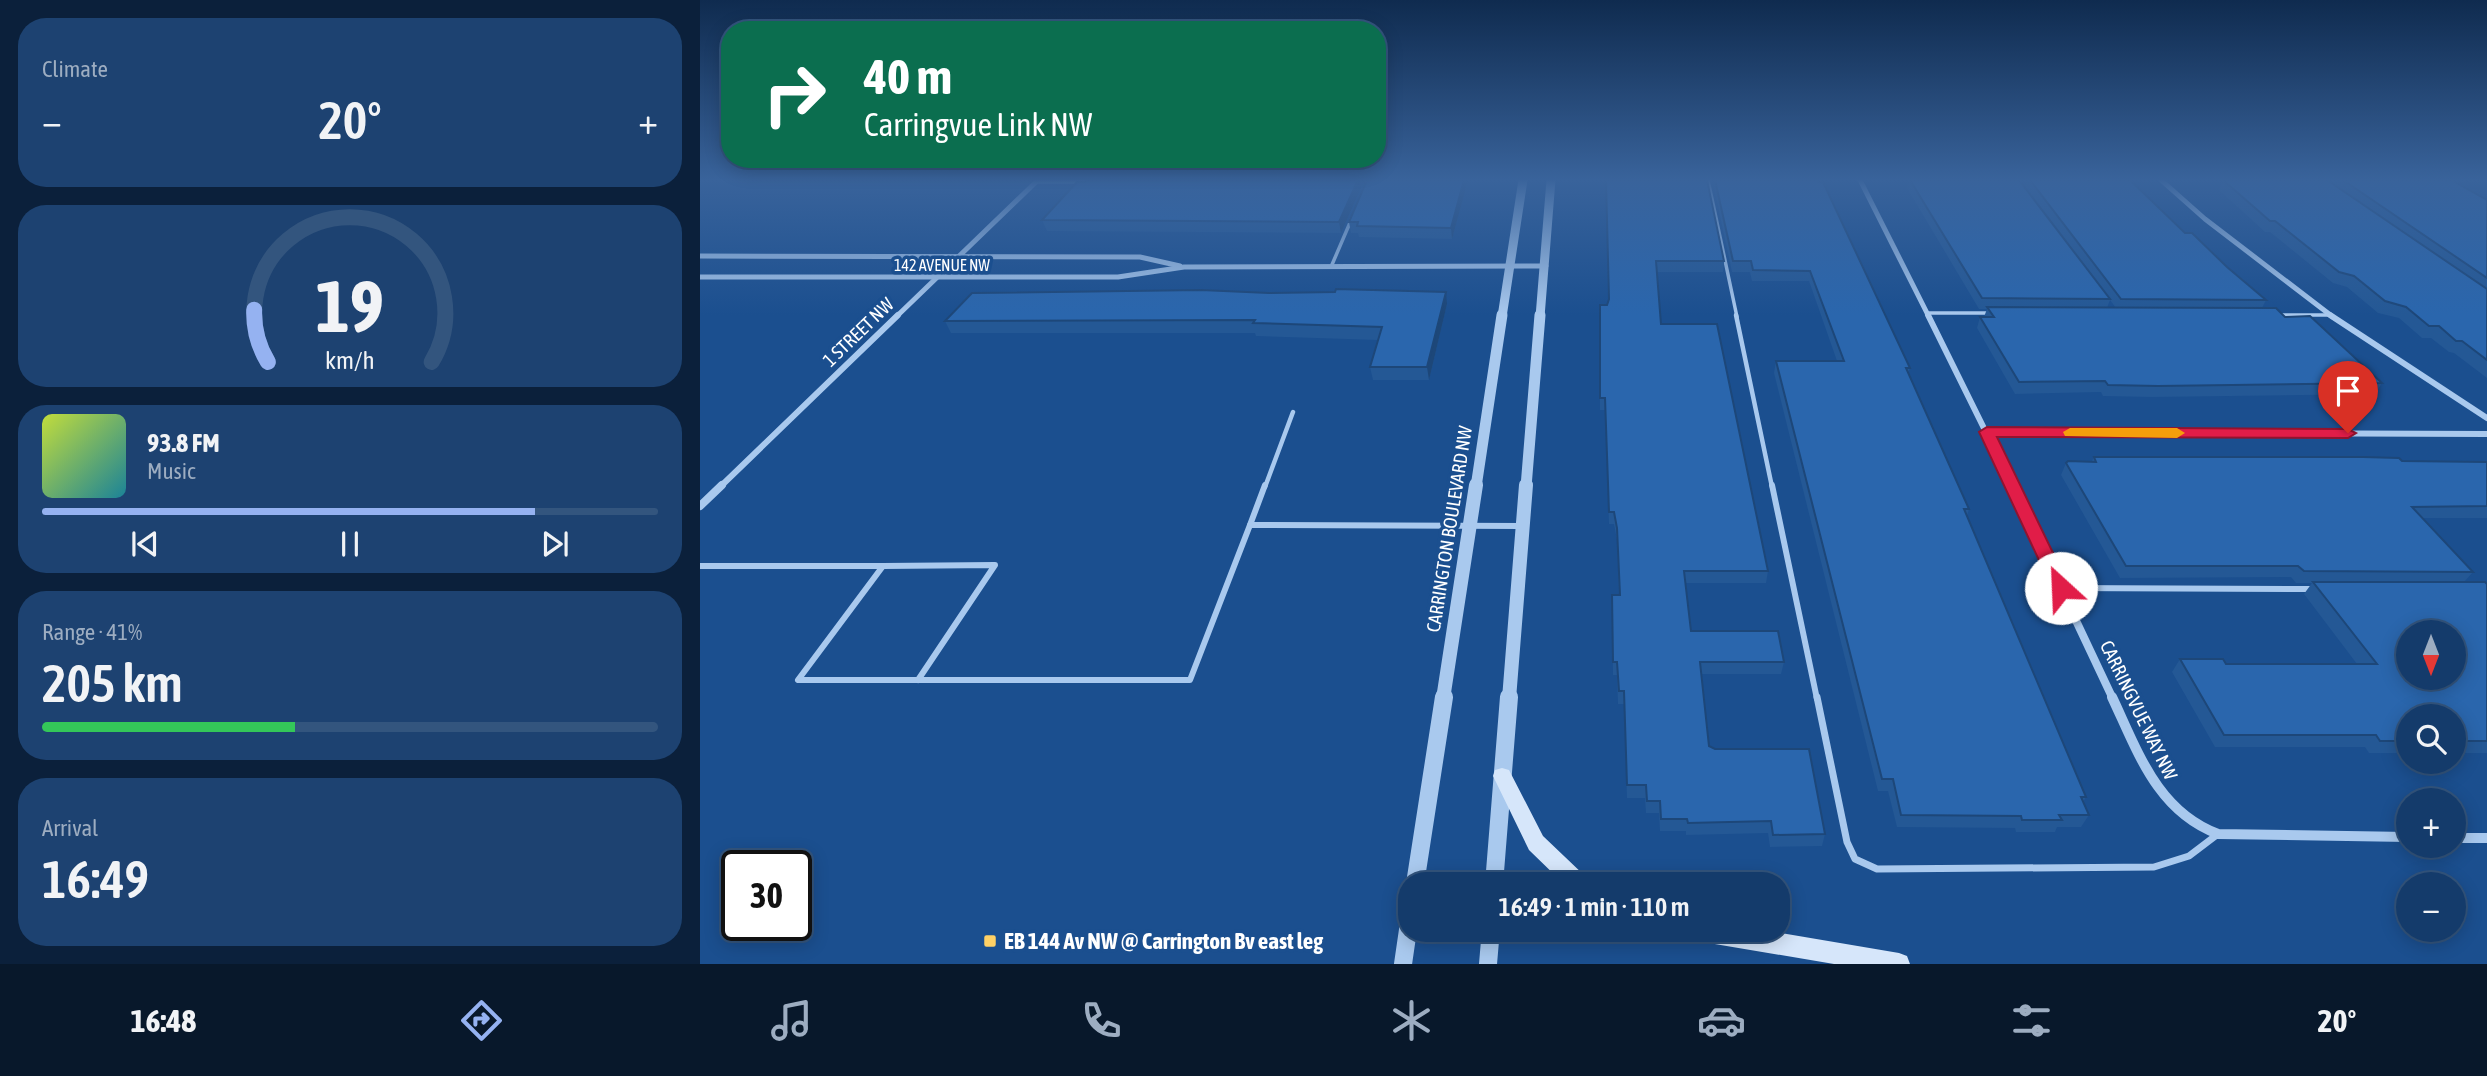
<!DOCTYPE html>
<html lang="en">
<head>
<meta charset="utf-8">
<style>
  body { margin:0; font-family:"Asap Condensed",sans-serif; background:#1d4271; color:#f1f3f6; height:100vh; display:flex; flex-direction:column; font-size:26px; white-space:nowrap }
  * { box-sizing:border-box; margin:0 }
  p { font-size:23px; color:#9dadc1 }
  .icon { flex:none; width:38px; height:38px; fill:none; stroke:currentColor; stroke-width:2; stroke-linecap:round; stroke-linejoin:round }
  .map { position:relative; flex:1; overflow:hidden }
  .sheet { display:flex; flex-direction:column; gap:18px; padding:18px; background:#0b203b; width:700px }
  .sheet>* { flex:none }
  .banner { position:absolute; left:21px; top:21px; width:665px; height:147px; border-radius:28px; box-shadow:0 4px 18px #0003,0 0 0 2px #33557e; background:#0b6e4f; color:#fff; overflow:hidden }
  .needle { width:46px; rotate:180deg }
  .fabs { position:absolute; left:1696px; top:620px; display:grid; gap:14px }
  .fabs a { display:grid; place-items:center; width:70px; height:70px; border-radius:50%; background:#143b6b; box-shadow:0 4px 18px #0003,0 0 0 2px #33557e; font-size:35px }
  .speed { position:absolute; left:21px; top:850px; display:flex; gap:14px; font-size:35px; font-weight:700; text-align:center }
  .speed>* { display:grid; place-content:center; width:91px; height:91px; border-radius:50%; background:#143b6b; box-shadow:0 4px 18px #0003,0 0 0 2px #33557e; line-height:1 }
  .speed .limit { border:4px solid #111; border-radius:10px; background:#fff; color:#111 }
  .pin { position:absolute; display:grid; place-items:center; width:60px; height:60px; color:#fff; margin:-72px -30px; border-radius:50% 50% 50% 0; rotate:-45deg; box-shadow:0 0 7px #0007 }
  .pin .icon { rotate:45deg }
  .me { position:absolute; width:77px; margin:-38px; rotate:335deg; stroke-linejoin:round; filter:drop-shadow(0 0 5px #0008) }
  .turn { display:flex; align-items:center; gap:24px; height:147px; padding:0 28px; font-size:32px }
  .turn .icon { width:91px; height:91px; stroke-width:2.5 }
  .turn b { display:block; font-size:49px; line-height:60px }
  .big { font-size:52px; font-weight:600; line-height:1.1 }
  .sheet .tile { flex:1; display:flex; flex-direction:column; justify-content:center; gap:10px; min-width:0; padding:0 24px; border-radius:28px; background:#1d4271 }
  .sheet .dial { align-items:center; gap:0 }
  .dial svg { height:182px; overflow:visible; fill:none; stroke:#33557e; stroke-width:7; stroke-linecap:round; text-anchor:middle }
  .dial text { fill:#f1f3f6; stroke:none }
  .song { display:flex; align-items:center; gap:21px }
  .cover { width:84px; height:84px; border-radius:10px; background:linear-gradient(135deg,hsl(70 70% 55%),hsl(190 70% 35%)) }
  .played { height:7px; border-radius:4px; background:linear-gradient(90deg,#95b2f1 80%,#33557e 80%) }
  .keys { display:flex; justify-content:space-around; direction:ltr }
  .heat { display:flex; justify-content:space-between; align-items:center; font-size:38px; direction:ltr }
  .charge { height:10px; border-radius:5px; background:linear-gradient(90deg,#34c759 41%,#33557e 0) }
  .trip { position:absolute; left:698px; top:872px; width:392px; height:70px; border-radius:28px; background:#143b6b; box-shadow:0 4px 18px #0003,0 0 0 2px #33557e; font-weight:600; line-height:70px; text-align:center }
  .tab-bar { display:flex; height:112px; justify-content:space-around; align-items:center; background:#08182b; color:#9dadc1 }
  .tab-bar .icon { width:49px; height:49px }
  .tab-bar .active { color:#95b2f1 }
  .tab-bar b { font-size:32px; color:#f1f3f6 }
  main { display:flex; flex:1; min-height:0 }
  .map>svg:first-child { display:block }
</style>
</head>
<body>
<main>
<section class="sheet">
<div class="tile"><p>Climate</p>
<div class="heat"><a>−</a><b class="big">20°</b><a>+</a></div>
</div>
<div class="tile dial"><svg viewBox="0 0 100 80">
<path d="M14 69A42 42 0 1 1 86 69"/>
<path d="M14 69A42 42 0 0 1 8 46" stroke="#95b2f1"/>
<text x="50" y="56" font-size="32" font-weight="700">19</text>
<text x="50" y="72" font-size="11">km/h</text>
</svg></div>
<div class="tile">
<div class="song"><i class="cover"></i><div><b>93.8 FM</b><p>Music</p></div></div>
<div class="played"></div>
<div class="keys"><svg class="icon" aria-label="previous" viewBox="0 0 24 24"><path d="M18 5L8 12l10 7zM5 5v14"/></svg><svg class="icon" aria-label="pause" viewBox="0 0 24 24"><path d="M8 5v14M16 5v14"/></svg><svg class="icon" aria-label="next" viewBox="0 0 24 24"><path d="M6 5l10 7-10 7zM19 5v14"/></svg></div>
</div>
<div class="tile"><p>Range · 41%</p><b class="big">205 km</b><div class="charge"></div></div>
<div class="tile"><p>Arrival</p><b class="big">16:49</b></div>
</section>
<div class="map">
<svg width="1787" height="964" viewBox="0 0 1787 964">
  <rect width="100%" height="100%" fill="#1b4f8f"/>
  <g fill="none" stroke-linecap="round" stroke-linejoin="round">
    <g stroke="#a9c9ee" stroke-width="3.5">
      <polyline points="1008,180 1037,317"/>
      <polyline points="336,182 384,182"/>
      <polyline points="631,267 652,218"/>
      <polyline points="1228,313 1291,313"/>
      <polyline points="1577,315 1630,315"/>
    </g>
    <g stroke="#a9c9ee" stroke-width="4.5">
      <polyline points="1036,315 1072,487"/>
      <polyline points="565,487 593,412"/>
    </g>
    <g stroke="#a9c9ee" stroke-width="6">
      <polyline points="1072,485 1117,699"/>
      <polyline points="550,525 565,485"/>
      <polyline points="0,566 183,566 98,680 490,680 550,525 822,526"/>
      <polyline points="183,566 295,565 218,680"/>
      <polyline points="1361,588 1612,589"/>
    </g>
    <polyline stroke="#a9c9ee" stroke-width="7" points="1117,697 1147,842 1155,859 1177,869 1454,867 1489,856 1518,834"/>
    <g stroke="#a9c9ee" stroke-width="5">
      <polyline points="1160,180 1229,317"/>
      <polyline points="1461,180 1505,219 1633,317"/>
      <polyline points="0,256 440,257 480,266"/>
      <polyline points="0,277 418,277 484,267 846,266"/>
      <polyline points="196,317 338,180"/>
    </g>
    <g stroke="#a9c9ee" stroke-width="6">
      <polyline points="1228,315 1313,487"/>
      <polyline points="1630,315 1787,418"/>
      <polyline points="1287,432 1787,434"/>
      <polyline points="20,487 198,315"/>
    </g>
    <g stroke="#a9c9ee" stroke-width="8">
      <polyline points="1312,485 1413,699"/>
      <polyline points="0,506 22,485"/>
    </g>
    <g stroke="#a9c9ee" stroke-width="10">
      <path d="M1412 697C1438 752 1457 811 1518 834L1708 837"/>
      <polyline points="1754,838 1787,838"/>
    </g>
    <g stroke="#a9c9ee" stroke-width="9">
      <polyline points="802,317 823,180"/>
      <polyline points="840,317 851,180"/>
    </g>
    <g stroke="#a9c9ee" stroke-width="11">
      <polyline points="776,487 802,315"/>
      <polyline points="826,487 840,315"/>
    </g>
    <g stroke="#a9c9ee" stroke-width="14">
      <polyline points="743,699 776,485"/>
      <polyline points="809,699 826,485"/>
    </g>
    <g stroke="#a9c9ee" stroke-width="18">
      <polyline points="715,884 744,697"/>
      <polyline points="794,884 809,697"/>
      <polyline points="703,964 710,916"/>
      <polyline points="788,964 791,929"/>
    </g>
    <g fill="#d6e6fa" fill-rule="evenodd">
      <polygon points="802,768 809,770 843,836 886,877 889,884 864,884 829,850 793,776 795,770"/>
      <polygon points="980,929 1057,929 1199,953 1207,956 1210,964 1134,964 991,940 983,937"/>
    </g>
  </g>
  <g fill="#245895" fill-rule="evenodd">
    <polygon points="387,180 659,180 661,188 641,233 347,231 342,220"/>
    <polygon points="667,180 768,180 752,239 659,237 658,233 651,233 649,222"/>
    <polygon points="906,180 1024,261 1023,272 957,272 961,324 1068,571 1066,583 986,583 991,631 1084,662 1081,674 1002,674 1009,746 1125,834 1122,846 1070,847 1068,833 986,835 986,831 960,831 959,813 946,813 945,798 927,798 924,704 918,704 917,675 913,675 912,607 919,595 917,540 914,524 909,524 905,410 900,410 900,305 907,305 908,300"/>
    <polygon points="1015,180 1117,180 1210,368 1208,373 1269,509 1267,516 1386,797 1383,802 1389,815 1381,827 1357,827 1355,832 1316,832 1315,828 1197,827 1188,791 1178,791 1074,373 1076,361 1137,361 1109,281 1052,281 1050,272 1032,272 1014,188"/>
    <path d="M1209 180H1319L1367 243 1325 187 1327 180H1430L1485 233 1566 300 1562 308 1585 317 1682 383 1675 394 1452 397 1403 396 1401 392 1315 394 1277 328 1280 317H1284L1287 309H1279L1207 188ZM1410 300 1416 308H1407Z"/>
    <polygon points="1523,180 1633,184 1635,180 1751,180 1787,200 1787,378 1754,353 1749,352 1731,338 1722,338 1699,318 1678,313 1647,287 1633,283 1570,232 1565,232 1519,190"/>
    <polygon points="747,304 729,380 673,380 670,367 678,340 556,336 555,333 251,333 245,321"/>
    <polygon points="1394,457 1787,462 1787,518 1723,518 1773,572 1764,582 1787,584 1787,753 1754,753 1754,716 1708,716 1708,753 1669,753 1665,747 1515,747 1472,672 1480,659 1526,664 1657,664 1604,594 1612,583 1596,583 1591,577 1420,578 1361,475 1366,463 1392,461"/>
  </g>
  <g fill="#1d4779">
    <polygon points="658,180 659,180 661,188 641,233 639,222"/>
    <polygon points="764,180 768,180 752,239 751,228"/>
    <polygon points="746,292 747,304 729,380 727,367"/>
  </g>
  <g fill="#2a66ad" stroke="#1d4779" stroke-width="2" fill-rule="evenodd">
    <polygon points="387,180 658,180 639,222 342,220 377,182 385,182"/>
    <polygon points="667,180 764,180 751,228 657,226 658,222 649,222"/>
    <polygon points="906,180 1007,180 1024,261 956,261 961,324 1017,324 1068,571 984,571 991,631 1078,631 1084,662 1000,662 1009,746 1015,749 1109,749 1125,834 1073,835 1071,821 988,823 987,819 961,819 960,801 947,801 946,785 927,785 924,691 919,691 917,662 913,662 912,595 920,595 917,528 914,512 909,512 905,398 900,398 900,305 907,305 909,299"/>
    <polygon points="1015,180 1117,180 1118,182 1123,182 1210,368 1206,368 1269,509 1264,509 1386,797 1381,797 1389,815 1359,815 1362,820 1322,820 1321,816 1201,815 1193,779 1182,779 1076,361 1144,361 1110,271 1053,270 1051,261 1033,261"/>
    <polygon points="1210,180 1319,180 1410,299 1282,298"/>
    <polygon points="1330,180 1430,180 1485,233 1492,233 1527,267 1566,300 1421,299"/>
    <polygon points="1523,180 1627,180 1787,289 1787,360 1762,341 1756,341 1739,326 1729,326 1706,307 1685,301 1654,276 1639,272 1575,221 1570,221"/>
    <polygon points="1643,180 1751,180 1787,200 1787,278"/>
    <polygon points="636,289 746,292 727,367 670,367 682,327 553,323 555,320 245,321 272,293 501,290 569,293 635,292"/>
    <polygon points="1287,307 1576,308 1585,317 1610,316 1682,383 1458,386 1408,385 1405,381 1319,382 1280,317 1294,317"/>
    <polygon points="1394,457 1663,457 1699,458 1702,461 1787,462 1787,506 1712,507 1773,572 1604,571 1598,566 1426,566 1366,463 1368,461 1396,462"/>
    <path d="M1613 582H1785L1787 584V741H1754V716H1708V741H1680L1676 735H1524L1480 659H1523L1526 664H1677ZM1708 632H1754V677H1708Z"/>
  </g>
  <linearGradient id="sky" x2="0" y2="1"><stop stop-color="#0f2b4f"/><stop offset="0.57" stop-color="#39639b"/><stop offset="1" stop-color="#39639b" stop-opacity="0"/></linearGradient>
  <rect width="1787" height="315" fill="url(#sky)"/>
  <polygon fill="#e11d48" stroke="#92132f" stroke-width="2" points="1287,427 1648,429 1656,433 1648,438 1297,437 1370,588 1361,595 1352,588 1279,432"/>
  <polygon fill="#f59e0b" points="1370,428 1477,428 1485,433 1477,438 1365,436 1363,432"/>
  <rect fill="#ffd166" stroke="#1b4f8f" stroke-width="2.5" x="283" y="934" width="14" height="14" rx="3.5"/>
  <g text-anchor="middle" stroke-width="7" stroke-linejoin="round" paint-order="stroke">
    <g font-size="16" fill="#fff" stroke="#1b4f8f">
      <text x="242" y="271">142 AVENUE NW</text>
    </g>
    <g font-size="19" fill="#fff" stroke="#1b4f8f">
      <text transform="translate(158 332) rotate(-44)" y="7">1 STREET NW</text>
      <text transform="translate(749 529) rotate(-81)" y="7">CARRINGTON BOULEVARD NW</text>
      <text transform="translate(1439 710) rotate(64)" y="7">CARRINGVUE WAY NW</text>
    </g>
    <g font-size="23" font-weight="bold" fill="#fff" stroke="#1b4f8f" text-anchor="start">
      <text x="304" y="949">EB 144 Av NW @ Carrington Bv east leg</text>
    </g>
  </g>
</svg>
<div class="fabs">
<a><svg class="needle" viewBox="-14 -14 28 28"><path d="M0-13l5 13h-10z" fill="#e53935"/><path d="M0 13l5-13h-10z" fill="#9dadc1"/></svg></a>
<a><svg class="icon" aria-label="search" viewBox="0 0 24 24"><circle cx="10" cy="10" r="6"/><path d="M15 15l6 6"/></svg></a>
<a>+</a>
<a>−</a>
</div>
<div class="speed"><div class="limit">30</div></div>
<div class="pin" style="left:1648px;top:433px;background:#d93025"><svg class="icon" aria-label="arrive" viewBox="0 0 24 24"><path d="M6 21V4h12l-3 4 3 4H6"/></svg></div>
<svg class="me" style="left:1361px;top:588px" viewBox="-20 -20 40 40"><circle r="19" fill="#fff"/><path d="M0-13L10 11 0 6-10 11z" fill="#e11d48"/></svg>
<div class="trip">16:49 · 1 min · 110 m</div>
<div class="banner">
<div class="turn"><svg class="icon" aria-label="right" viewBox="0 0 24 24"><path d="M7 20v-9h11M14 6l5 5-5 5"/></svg><div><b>40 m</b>Carringvue Link NW</div></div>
</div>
</div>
</main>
<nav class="tab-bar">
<b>16:48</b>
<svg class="icon active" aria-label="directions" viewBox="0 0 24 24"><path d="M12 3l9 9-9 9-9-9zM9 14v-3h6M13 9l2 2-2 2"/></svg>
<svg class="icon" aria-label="music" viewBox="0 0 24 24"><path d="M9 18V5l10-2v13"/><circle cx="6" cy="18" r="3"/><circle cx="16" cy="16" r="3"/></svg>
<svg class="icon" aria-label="phone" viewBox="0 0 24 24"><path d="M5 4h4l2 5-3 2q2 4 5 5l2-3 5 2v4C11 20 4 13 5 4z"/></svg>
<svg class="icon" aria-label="climate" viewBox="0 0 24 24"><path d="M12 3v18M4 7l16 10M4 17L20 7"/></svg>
<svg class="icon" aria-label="car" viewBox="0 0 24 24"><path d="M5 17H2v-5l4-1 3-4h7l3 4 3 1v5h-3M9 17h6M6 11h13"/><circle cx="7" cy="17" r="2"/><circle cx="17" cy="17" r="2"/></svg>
<svg class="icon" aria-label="filters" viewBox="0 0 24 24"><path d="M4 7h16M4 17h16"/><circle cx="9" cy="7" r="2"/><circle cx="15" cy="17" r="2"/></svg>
<b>20°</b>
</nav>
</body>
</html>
